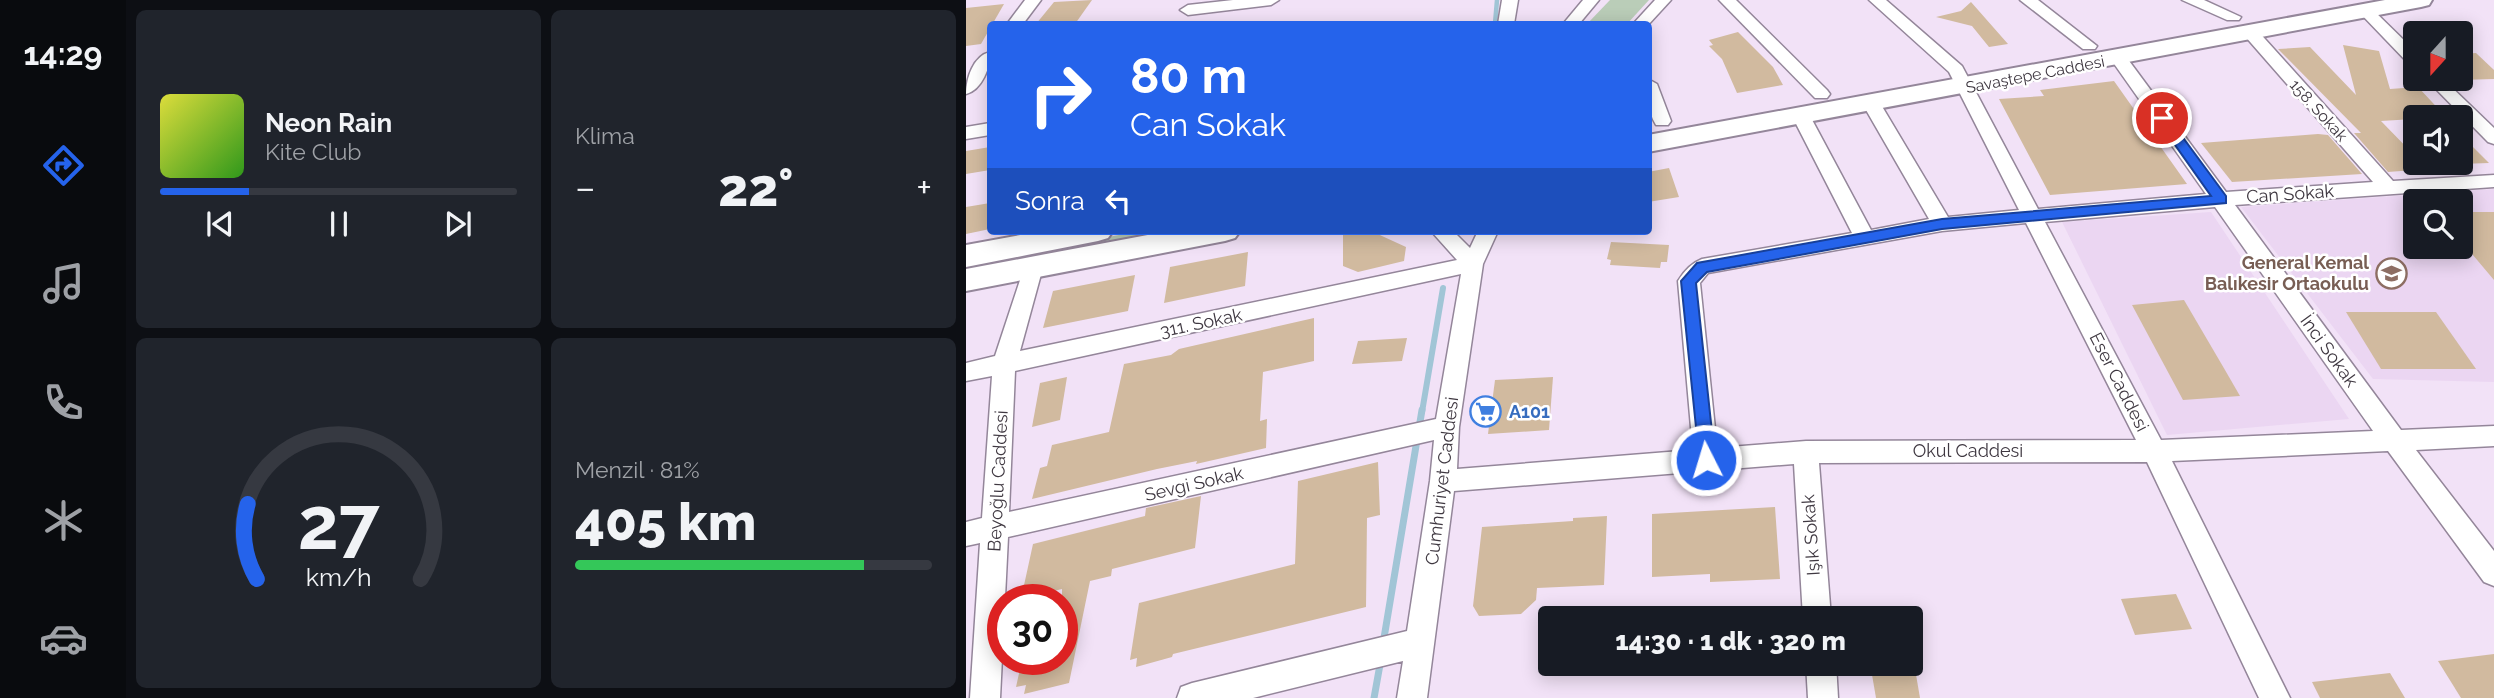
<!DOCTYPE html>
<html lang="tr">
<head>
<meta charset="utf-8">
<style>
  body { margin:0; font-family:Raleway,sans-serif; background:#20242c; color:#f1f3f6; height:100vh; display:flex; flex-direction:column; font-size:26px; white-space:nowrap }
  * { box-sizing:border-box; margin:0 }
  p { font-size:23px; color:#9ea1a6 }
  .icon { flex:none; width:38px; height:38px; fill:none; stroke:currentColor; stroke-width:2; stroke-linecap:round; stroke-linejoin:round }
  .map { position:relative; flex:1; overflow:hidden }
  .panel { display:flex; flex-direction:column; gap:10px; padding:10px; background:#0d0f14; width:840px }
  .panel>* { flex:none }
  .guide { position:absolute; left:21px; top:21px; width:665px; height:214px; border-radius:7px; box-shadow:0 4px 18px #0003; background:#2563eb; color:#fff; overflow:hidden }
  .needle { width:46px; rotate:201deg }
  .controls { position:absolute; left:1437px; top:21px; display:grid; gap:14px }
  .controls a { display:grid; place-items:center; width:70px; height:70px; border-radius:7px; background:#171b24; box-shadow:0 4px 18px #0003; font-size:35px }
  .speed { position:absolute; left:21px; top:584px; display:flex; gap:14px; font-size:35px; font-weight:700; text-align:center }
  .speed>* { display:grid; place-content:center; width:91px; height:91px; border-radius:50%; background:#171b24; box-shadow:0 4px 18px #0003; line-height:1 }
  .speed .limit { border:10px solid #d22; background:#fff; color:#111 }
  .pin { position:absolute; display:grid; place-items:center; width:60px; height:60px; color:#fff; margin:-30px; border:4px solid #fff; border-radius:50%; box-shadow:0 2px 7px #0007 }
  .me { position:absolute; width:77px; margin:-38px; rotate:355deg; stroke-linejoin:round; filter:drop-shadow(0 0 5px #0008) }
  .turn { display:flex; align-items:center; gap:24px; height:147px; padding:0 28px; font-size:32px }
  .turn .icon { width:91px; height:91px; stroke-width:2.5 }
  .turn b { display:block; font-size:49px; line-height:60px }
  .then { display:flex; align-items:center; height:66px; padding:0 28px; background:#0003; gap:14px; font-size:26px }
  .big { font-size:52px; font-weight:800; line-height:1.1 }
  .panel .widget { flex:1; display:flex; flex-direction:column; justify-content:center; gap:10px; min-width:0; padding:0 24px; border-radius:10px; background:#20242c }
  .panel .dial { align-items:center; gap:0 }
  .dial svg { height:182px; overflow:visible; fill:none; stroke:#363941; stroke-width:7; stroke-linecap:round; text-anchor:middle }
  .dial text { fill:#f1f3f6; stroke:none }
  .song { display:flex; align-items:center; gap:21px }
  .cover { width:84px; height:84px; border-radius:10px; background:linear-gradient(135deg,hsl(60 70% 55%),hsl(110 70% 35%)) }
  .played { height:7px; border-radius:4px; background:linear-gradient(90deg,#2563eb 25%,#363941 25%) }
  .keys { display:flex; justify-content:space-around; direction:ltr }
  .heat { display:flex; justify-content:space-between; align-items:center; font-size:38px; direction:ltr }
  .charge { height:10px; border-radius:5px; background:linear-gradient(90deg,#34c759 81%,#363941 0) }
  .panel .tiles { flex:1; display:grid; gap:10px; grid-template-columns:repeat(2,1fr) }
  .trip { position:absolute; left:572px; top:606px; width:385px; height:70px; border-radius:7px; background:#171b24; box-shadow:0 4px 18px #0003; font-weight:800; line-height:70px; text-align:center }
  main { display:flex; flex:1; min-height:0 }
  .dock { display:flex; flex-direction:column; width:126px; justify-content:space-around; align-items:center; background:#090b0e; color:#9ea1a6 }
  .dock .icon { width:49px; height:49px }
  .dock .current { color:#2563eb }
  .dock b { font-size:32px; color:#f1f3f6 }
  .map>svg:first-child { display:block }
</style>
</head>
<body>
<main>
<nav class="dock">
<b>14:29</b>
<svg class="icon current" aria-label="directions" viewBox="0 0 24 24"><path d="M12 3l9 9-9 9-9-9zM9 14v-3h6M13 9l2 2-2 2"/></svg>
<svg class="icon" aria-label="music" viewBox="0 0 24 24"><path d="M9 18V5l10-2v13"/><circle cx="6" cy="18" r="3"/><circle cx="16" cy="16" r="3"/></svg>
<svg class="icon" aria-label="phone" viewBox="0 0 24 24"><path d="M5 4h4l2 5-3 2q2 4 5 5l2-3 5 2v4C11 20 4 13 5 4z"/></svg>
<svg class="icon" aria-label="climate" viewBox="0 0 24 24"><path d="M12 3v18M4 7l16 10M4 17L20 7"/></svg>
<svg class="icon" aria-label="car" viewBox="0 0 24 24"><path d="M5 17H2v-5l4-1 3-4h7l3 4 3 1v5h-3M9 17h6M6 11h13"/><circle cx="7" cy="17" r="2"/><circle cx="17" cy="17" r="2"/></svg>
</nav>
<section class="panel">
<div class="tiles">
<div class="widget">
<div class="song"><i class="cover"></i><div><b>Neon Rain</b><p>Kite Club</p></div></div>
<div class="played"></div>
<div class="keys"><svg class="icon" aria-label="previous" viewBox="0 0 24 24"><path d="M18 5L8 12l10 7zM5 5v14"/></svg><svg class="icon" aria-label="pause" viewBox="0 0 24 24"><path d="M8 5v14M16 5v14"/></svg><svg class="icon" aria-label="next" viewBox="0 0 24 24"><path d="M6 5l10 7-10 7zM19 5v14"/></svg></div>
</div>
<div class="widget"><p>Klima</p>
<div class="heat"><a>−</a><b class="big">22°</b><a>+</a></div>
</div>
<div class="widget dial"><svg viewBox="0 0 100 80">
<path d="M14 69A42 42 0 1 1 86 69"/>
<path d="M14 69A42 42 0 0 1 10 36" stroke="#2563eb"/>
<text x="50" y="56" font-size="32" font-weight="700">27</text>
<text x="50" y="72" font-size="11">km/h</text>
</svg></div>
<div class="widget"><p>Menzil · 81%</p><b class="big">405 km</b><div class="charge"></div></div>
</div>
</section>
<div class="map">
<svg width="1528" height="698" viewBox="0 0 1528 698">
  <rect width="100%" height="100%" fill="#f2e2f7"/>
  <g fill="#ebd6f2" fill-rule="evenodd">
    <path d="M1528 189V382L1407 379 1275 207ZM1449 201H1494V247H1449Z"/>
    <polygon points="1245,212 1383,419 1201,435 1096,222"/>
  </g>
  <g fill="#bacdb8">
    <polygon points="644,0 683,0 661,24 621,24"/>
    <polygon points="174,231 209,231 0,269 0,264"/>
  </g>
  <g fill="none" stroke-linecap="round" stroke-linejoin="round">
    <polyline stroke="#a1c5d6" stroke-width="4.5" points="529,24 531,0"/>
    <polyline stroke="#a1c5d6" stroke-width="6" points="456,412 477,288"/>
    <g stroke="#a1c5d6" stroke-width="7">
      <polyline points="417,644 456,410"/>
      <polyline points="408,698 415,659"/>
    </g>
  </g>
  <g fill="#d1ba9f">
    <polygon points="126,0 109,24 70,24 88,2"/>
    <polygon points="1005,2 1042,44 1023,47 1006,26 970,17 995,11"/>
    <polygon points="38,4 15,44 0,46 0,8"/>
    <polygon points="772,32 807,67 817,85 771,93 756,59 743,46 747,45 743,40"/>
    <polygon points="1377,45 1413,51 1424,89 1452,87 1480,117 1415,121 1449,156 1449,163 1455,163 1461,169 1422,172 1388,133 1395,133 1312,49 1344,47 1390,95"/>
    <polygon points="1510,53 1528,70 1528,79 1494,80 1494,54"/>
    <polygon points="1148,81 1221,184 1084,195 1033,99 1078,96 1074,90"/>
    <polygon points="1352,134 1362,135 1396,174 1266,182 1235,143"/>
    <polygon points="1494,134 1523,163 1494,164"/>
    <polygon points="24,147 24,170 0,174 0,151"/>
    <polygon points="703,168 713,197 682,202 682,172"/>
    <polygon points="24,203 24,229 0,234 0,207"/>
    <polygon points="1494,212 1528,212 1528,280 1501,248 1494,248"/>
    <polygon points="396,231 405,231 440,247 438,261 392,272 377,266 377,234"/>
    <polygon points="645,242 703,245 701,262 695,262 694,268 644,265 645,260 641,259"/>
    <polygon points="282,252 279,286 198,303 204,267"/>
    <polygon points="169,275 162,311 77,328 87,291"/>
    <polygon points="1218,300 1259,370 1274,396 1217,400 1166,305"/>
    <polygon points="1380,312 1470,312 1510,369 1415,369"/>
    <polygon points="348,318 348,361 297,372 294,421 301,419 300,448 230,464 231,461 191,469 66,499 74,468 81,466 86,445 143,432 158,364 205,355 213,349"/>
    <polygon points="441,338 436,361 386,364 392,341"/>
    <polygon points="101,377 94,420 66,427 74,383"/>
    <polygon points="587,377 583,430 522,434 529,380"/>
    <polygon points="412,462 414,515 401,518 400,607 207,654 206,657 170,667 171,658 164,660 173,603 329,564 332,481"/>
    <polygon points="235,496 229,548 146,569 145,576 124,581 103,683 58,694 60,685 50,687 56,660 96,660 96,589 55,599 67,544 179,516 180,508"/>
    <polygon points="809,507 814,579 744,582 744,574 686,577 686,514"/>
    <polygon points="641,516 638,585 571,588 570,600 555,614 513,616 507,606 516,527 607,521 607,518"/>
    <polygon points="1210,594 1226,629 1169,635 1155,599"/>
    <polygon points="1528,654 1528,698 1495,698 1472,661"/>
    <polygon points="904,663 948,663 954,698 910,698"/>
    <polygon points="1424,673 1439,698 1354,698 1346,682"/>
  </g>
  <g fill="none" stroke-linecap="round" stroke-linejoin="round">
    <defs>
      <g id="street">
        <polygon points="59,0 75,0 57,24 41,24"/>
        <polygon points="267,0 313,0 305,5 222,15 214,10 222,5"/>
        <polygon points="536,0 552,0 548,24 532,24"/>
        <polygon points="617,0 633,0 613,24 597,24"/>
        <polygon points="689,0 705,0 682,25 667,24"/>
        <polygon points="753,0 770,0 861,90 864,94 861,98 849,98"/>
        <path d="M903 0H920L996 66 1072 209 1240 194 1144 58 1152 53 1158 54 1260 192 1407 182 1278 35 1276 32 1278 29H1290L1427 181 1528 175V187L1269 205 1435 430 1528 426V446L1450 450 1528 551V586L1518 582 1422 451 1206 461 1324 698H1293L1181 462 853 463 865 618H837L828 464 488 491 461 698H431L437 661 287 698H211L215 687 226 683 441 631 464 481 468 440 42 537 34 698H4L14 543 0 546V522L16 518 26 376 0 381V363L29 356 60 262 67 259 74 262 77 267 54 351 491 260 465 231H487L504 248 512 231H532L517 264 493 427 491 469 727 450 712 281C718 271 726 263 736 259L886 233 826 116 829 112H841L844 116 905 230 963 219 896 103 905 98 914 103 982 217 1053 210 983 72ZM1249 207 1407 431 1195 440 1079 222ZM1060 223 1170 440 840 441 751 448 734 283 742 273 976 231ZM495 274 470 419 43 512 49 371Z"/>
        <polygon points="1054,0 1072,0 1131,46 1129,49 1117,49"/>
        <polygon points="1216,0 1238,0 1275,17 1273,20 1261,20"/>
        <polygon points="1399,5 1404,7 1449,51 1449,65 1443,64 1394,13 1391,10"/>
        <path d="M24 52C25 66 16 90 0 94 0 79 7 56 24 52Z"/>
        <path d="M682 79 691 84 705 121 702 125H690C681 110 682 96 682 79Z"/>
        <polygon points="1460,79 1477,79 1528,128 1528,144 1522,142"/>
        <polygon points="24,123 24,135 0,139 0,127"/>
        <polygon points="840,663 870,663 872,698 842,698"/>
      </g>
      <g id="secondary">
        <polygon points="1419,0 1466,0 1463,5 1455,7 682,152 682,135"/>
        <polygon points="76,231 147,231 142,238 132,241 0,267 0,245"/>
        <polygon points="203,231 274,231 269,238 259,241 0,291 0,269"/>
      </g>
    </defs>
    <use href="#street" stroke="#94869a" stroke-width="3"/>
    <use href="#secondary" stroke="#94869a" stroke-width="4"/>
    <use href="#street" fill="#fff" fill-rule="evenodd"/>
    <use href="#secondary" fill="#fff" fill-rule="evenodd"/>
  </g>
  <polygon fill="#2563eb" stroke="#184099" stroke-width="2" points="1196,115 1201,116 1260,196 1260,203 976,229 741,272 730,283 749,460 746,466 740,468 734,466 715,281 731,263 976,219 1245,196 1190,118"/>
  <defs>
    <symbol id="school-ring" viewBox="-11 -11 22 22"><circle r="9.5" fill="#fff" stroke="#8d6e63" stroke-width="1.5"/><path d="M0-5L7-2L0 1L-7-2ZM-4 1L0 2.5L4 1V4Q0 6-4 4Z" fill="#8d6e63"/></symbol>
    <symbol id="supermarket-ring" viewBox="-11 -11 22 22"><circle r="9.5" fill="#fff" stroke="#3f7fe0" stroke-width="1.5"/><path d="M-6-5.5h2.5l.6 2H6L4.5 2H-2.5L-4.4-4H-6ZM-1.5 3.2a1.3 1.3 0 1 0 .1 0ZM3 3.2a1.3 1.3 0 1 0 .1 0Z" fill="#3f7fe0"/></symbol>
  </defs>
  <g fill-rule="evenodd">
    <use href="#school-ring" x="1408" y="256" width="35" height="35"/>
    <use href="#supermarket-ring" x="502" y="394" width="35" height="35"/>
  </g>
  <g text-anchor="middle" stroke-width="5" stroke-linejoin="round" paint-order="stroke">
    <g font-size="16" fill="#3f3841" stroke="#fff">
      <text transform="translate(1069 74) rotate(-11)" y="6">Savaştepe Caddesi</text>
      <text transform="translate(1353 110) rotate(48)" y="6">158. Sokak</text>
    </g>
    <g font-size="18" fill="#3f3841" stroke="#fff">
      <text transform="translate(1324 194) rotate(-4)" y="6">Can Sokak</text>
      <text transform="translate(235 323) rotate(-12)" y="6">311. Sokak</text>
      <text transform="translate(1363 351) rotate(54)" y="6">İnci Sokak</text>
      <text transform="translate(1153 382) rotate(63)" y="6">Eser Caddesi</text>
      <text x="1002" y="457">Okul Caddesi</text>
      <text transform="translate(32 481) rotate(-87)" y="6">Beyoğlu Caddesi</text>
      <text transform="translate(476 481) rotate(-83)" y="6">Cumhuriyet Caddesi</text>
      <text transform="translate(228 484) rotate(-13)" y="6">Sevgi Sokak</text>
      <text transform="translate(845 535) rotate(-94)" y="6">Işık Sokak</text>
    </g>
    <g font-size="18" font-weight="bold" fill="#785e54" stroke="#fff" text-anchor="end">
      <text x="1403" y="269">General Kemal<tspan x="1403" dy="21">Balıkesir Ortaokulu</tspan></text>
    </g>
    <g font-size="18" font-weight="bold" fill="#366cbe" stroke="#fff" text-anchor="start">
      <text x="543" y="418">A101</text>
    </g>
  </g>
</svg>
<div class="controls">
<a><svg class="needle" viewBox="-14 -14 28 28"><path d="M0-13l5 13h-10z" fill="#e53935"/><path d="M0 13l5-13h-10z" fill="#9ea1a6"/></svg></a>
<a><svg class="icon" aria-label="sound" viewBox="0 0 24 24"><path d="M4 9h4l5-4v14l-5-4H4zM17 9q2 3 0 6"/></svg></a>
<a><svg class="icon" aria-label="search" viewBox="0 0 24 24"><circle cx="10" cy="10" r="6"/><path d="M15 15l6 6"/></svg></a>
</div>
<div class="speed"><div class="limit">30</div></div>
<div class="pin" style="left:1196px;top:118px;background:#d93025"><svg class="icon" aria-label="arrive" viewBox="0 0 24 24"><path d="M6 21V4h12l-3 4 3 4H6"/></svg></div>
<svg class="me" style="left:740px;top:460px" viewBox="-20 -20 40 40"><circle r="17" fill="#2563eb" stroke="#fff" stroke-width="3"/><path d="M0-11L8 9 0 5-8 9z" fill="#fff"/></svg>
<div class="trip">14:30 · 1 dk · 320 m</div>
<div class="guide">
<div class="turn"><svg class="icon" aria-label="right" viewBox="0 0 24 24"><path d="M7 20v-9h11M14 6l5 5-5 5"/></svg><div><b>80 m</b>Can Sokak</div></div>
<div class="then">Sonra<svg class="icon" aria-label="left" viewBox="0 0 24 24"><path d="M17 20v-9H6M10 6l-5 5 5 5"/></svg></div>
</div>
</div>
</main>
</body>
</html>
